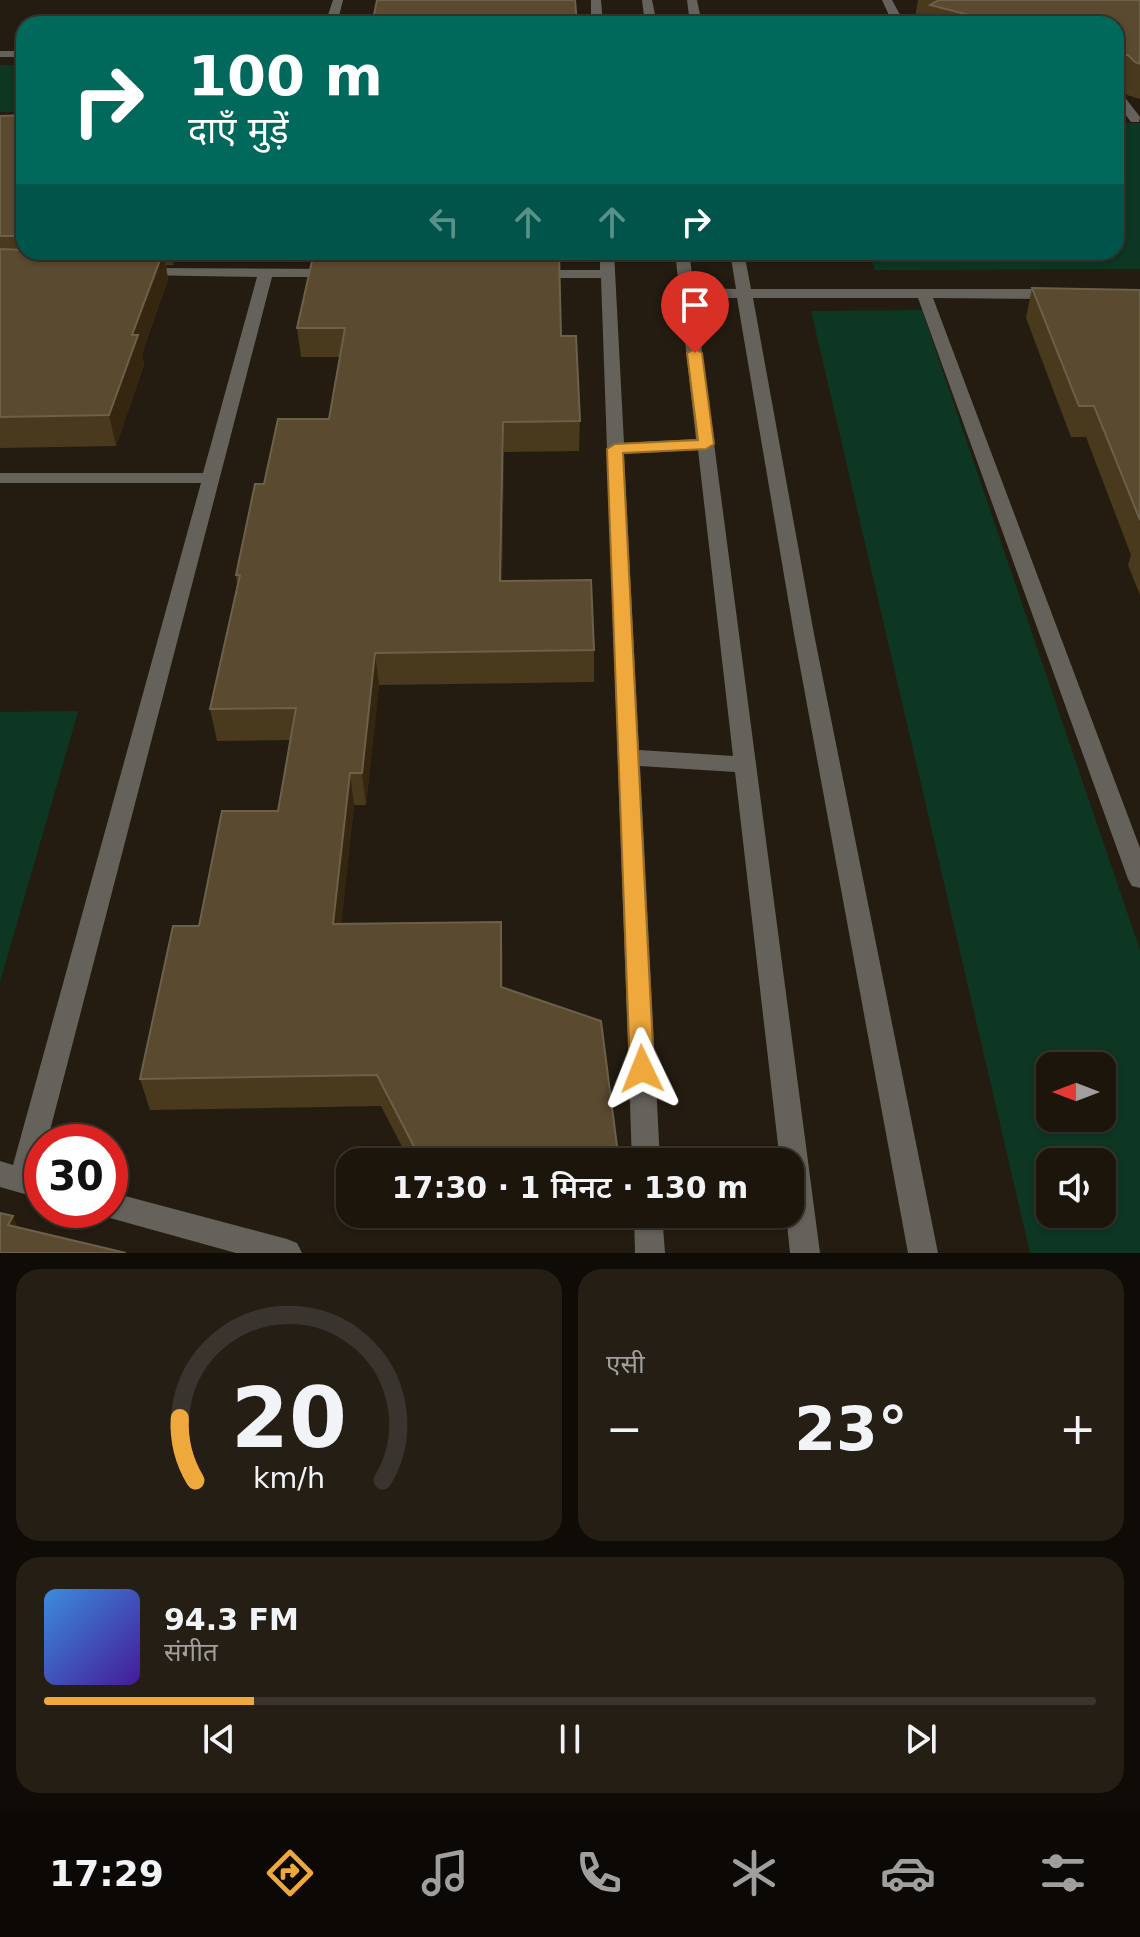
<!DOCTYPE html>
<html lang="hi">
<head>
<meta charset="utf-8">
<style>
  body { margin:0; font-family:"DejaVu Sans","Noto Sans Devanagari",sans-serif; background:#241e15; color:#f1f3f6; height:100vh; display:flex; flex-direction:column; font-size:30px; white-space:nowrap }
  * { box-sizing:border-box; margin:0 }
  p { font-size:26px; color:#a09f9d }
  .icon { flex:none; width:44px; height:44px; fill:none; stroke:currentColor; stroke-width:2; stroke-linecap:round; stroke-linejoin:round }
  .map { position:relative; height:1253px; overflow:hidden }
  .sheet { display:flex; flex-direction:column; gap:16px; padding:16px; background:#0f0c07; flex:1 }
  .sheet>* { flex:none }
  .hud { position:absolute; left:16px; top:16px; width:1108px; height:244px; border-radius:24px; box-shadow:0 2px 6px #0004,0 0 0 2px #39342d; background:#00695c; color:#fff; overflow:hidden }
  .needle { width:52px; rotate:270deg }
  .tools { position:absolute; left:1036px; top:1052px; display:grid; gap:16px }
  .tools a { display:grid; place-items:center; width:80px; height:80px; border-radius:16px; background:#1b150c; box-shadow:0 2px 6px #0004,0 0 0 2px #39342d; font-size:40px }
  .speed { position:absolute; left:24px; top:1124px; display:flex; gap:16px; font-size:40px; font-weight:700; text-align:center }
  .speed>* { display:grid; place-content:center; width:104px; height:104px; border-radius:50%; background:#1b150c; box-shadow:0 2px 6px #0004,0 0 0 2px #39342d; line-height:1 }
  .speed .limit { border:12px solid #d22; background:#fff; color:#111 }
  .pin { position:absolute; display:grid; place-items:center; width:68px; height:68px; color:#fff; margin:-82px -34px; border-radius:50% 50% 50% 0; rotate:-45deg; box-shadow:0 0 8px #0007 }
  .pin .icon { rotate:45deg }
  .me { position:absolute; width:88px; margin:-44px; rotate:358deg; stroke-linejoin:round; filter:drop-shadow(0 0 6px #0008) }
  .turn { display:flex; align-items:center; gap:28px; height:168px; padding:0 40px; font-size:36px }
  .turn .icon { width:104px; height:104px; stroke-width:2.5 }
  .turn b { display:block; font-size:56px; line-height:68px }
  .lanes { display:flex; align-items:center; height:76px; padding:0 40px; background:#0003; justify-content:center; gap:40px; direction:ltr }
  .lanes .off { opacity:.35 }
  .big { font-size:60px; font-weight:600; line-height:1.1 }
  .sheet .tile { flex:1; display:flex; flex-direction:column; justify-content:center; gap:12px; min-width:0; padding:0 28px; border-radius:24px; background:#241e15 }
  .sheet .dial { align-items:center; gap:0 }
  .dial svg { height:208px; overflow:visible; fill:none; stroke:#39342d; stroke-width:7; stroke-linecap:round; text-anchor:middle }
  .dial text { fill:#f1f3f6; stroke:none }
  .song { display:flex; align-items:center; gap:24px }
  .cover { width:96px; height:96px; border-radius:12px; background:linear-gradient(135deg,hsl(210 70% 55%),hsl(260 70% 35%)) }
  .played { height:8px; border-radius:4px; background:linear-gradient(90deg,#eea83c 20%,#39342d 20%) }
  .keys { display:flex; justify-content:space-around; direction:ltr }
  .heat { display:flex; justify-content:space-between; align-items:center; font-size:44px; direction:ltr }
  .sheet .tiles { flex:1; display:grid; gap:16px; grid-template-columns:1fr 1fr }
  .tile:last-child { grid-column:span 2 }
  .trip { position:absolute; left:336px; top:1148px; width:468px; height:80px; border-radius:24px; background:#1b150c; box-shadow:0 2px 6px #0004,0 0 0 2px #39342d; font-weight:600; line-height:80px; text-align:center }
  .menu { display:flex; height:128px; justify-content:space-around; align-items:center; background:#0b0805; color:#a09f9d }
  .menu .icon { width:56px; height:56px }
  .menu .current { color:#eea83c }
  .menu b { font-size:36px; color:#f1f3f6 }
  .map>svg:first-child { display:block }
</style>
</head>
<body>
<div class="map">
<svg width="1140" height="1253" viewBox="0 0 1140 1253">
  <rect width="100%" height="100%" fill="#241c10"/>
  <g fill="#0d3623" fill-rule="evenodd">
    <rect x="0" y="65" width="24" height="47"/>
    <polygon points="1116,123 1140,123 1140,269 875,270 869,252 1116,252"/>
    <path d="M922 310 1140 950V1253H1030L811 311ZM1050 1066H1102V1118H1050ZM1050 1162H1102V1214H1050Z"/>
    <polygon points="78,711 78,712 0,982 0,712"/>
  </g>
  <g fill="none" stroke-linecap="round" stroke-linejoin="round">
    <g fill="#65625b" fill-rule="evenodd">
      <polygon points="333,0 343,0 337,24 325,24"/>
      <polygon points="591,0 601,0 603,24 591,24"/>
      <polygon points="642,0 652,0 657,24 645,24"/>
      <polygon points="687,0 697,0 702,24 690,24"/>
      <polygon points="882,0 892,0 905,24 893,24"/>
      <rect x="0" y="51" width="24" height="6"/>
      <polygon points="1116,90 1120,91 1140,117 1139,122 1131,122 1116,102"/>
      <path d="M600 252H614L624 443 696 439 675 252H689L694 288 736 289 730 252H744L751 289H1056L1064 294 1056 299 933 298 1140 848V888L1132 886 1128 879 918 298H753L814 634 938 1253H908L794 634 737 298H695L820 1253H790L786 1214H790V1162H780L735 772 640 766 660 1162H632L601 278H532L525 274 532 270H600ZM698 450 733 756 639 750 624 454Z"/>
      <polygon points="140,268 336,269 343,273 336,277 272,277 47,1142 42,1142 39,1172 42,1173 42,1199 0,1187 0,1161 13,1165 201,483 0,483 0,473 203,473 257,277 135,275 135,269"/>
      <polygon points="110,1192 287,1239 297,1243 302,1253 236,1253 110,1218 100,1214 98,1210 110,1210"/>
      <polygon points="634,1214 662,1214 665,1253 635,1253"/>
    </g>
  </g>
  <g fill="#49391d">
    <polygon points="918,0 1140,0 1140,99 1127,95 1121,88 1116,88 1116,24 927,24 928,22 915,18"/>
    <polygon points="24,115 24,252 178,252 173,265 166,265 168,279 142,354 144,365 116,446 0,448 0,116"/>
    <polygon points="314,252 599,252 597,258 559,258 561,336 580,421 579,451 504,452 502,581 594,650 594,682 379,685 366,805 354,805 341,924 501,922 503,988 619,1162 410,1162 381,1106 150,1110 140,1079 199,926 278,811 290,740 217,741 210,709 237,585 236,575 264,484 329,419 340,357 301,357 297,328"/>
    <polygon points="1032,288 1140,290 1140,595 1128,565 1131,555 1086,437 1071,437 1026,318"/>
  </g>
  <g fill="#34260f">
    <polygon points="163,252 168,279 142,354 144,365 116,446 109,415 132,335"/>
    <polygon points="171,252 178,252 173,265"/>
    <polygon points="503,422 504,452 501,613 500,581"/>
    <polygon points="375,653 379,685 366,805 362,773"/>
    <polygon points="350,773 354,805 338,956 333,924"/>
    <polygon points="501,922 503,954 503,1019 501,987"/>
    <polygon points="13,1216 24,1242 8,1225"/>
  </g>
  <g fill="#594a30" stroke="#6d6049" stroke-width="2">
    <polygon points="377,0 575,0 577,24 372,24"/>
    <polygon points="939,0 1140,0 1140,64 1135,62 1128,55 1122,55 1121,58 1116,57 1116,24 1004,24 930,5"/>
    <polygon points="24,115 24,236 0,236 0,116"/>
    <polygon points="0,249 24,250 24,252 163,252 132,335 138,335 109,415 0,417"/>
    <polygon points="314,252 559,253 561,336 576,336 580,421 503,422 500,581 591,580 594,650 375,653 362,773 350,773 333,924 501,922 501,987 601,1021 619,1162 422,1162 377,1075 140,1079 173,926 199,926 222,811 278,811 296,708 210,709 240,575 236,575 255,484 264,484 278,419 329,419 345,328 297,328"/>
    <polygon points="1032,288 1140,290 1140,520 1094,406 1079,406"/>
    <polygon points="0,1213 13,1216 8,1225 126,1253 0,1253"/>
  </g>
  <polygon fill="#eea83c" stroke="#9b6d27" stroke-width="2" points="695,349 702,353 714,444 706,449 623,453 654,1069 651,1076 642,1079 633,1076 630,1069 607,449 615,444 698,440 687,353"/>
</svg>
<div class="tools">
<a><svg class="needle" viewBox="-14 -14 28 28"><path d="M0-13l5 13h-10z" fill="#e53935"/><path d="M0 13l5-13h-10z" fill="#a09f9d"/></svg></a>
<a><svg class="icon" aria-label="sound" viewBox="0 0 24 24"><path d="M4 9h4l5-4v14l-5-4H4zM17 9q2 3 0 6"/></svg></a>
</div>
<div class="speed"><div class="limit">30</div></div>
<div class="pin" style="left:695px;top:353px;background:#d93025"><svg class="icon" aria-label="arrive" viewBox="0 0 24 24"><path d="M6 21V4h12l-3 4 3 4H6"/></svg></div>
<svg class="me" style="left:642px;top:1069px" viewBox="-20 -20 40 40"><path d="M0-17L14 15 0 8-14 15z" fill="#eea83c" stroke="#fff" stroke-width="4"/></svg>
<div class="trip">17:30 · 1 मिनट · 130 m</div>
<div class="hud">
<div class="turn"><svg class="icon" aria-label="right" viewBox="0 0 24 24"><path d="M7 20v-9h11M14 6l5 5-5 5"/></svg><div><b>100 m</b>दाएँ मुड़ें</div></div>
<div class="lanes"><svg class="icon off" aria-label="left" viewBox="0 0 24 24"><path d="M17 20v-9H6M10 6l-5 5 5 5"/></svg><svg class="icon off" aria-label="ahead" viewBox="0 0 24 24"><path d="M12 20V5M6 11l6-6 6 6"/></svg><svg class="icon off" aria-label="ahead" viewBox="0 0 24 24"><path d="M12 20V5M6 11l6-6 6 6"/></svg><svg class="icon" aria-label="right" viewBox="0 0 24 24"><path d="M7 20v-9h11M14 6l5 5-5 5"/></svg></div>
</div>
</div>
<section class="sheet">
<div class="tiles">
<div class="tile dial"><svg viewBox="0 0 100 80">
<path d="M14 69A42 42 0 1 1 86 69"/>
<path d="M14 69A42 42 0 0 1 8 45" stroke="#eea83c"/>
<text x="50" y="56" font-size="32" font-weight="700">20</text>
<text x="50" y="72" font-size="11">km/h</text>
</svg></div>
<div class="tile"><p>एसी</p>
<div class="heat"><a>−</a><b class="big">23°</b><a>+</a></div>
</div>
<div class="tile">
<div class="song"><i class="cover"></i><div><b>94.3 FM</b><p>संगीत</p></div></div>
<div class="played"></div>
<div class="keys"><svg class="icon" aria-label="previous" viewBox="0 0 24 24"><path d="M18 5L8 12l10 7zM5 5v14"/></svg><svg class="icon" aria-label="pause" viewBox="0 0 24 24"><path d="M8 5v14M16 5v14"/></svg><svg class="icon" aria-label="next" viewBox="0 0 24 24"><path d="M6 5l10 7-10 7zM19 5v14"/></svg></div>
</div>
</div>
</section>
<nav class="menu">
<b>17:29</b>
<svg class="icon current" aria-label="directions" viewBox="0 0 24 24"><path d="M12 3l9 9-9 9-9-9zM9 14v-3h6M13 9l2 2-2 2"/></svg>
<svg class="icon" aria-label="music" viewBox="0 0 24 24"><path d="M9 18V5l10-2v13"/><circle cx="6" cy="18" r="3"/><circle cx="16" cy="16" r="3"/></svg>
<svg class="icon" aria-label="phone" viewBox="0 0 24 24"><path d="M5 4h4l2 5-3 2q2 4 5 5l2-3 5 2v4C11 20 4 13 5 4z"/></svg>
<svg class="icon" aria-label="climate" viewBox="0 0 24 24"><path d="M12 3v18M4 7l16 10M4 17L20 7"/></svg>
<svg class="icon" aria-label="car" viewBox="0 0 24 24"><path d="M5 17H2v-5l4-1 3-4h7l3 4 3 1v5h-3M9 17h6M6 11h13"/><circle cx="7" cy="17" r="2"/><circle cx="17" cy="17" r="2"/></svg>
<svg class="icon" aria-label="filters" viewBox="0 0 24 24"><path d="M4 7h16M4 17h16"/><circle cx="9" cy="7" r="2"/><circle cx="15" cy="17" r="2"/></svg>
</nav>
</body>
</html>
